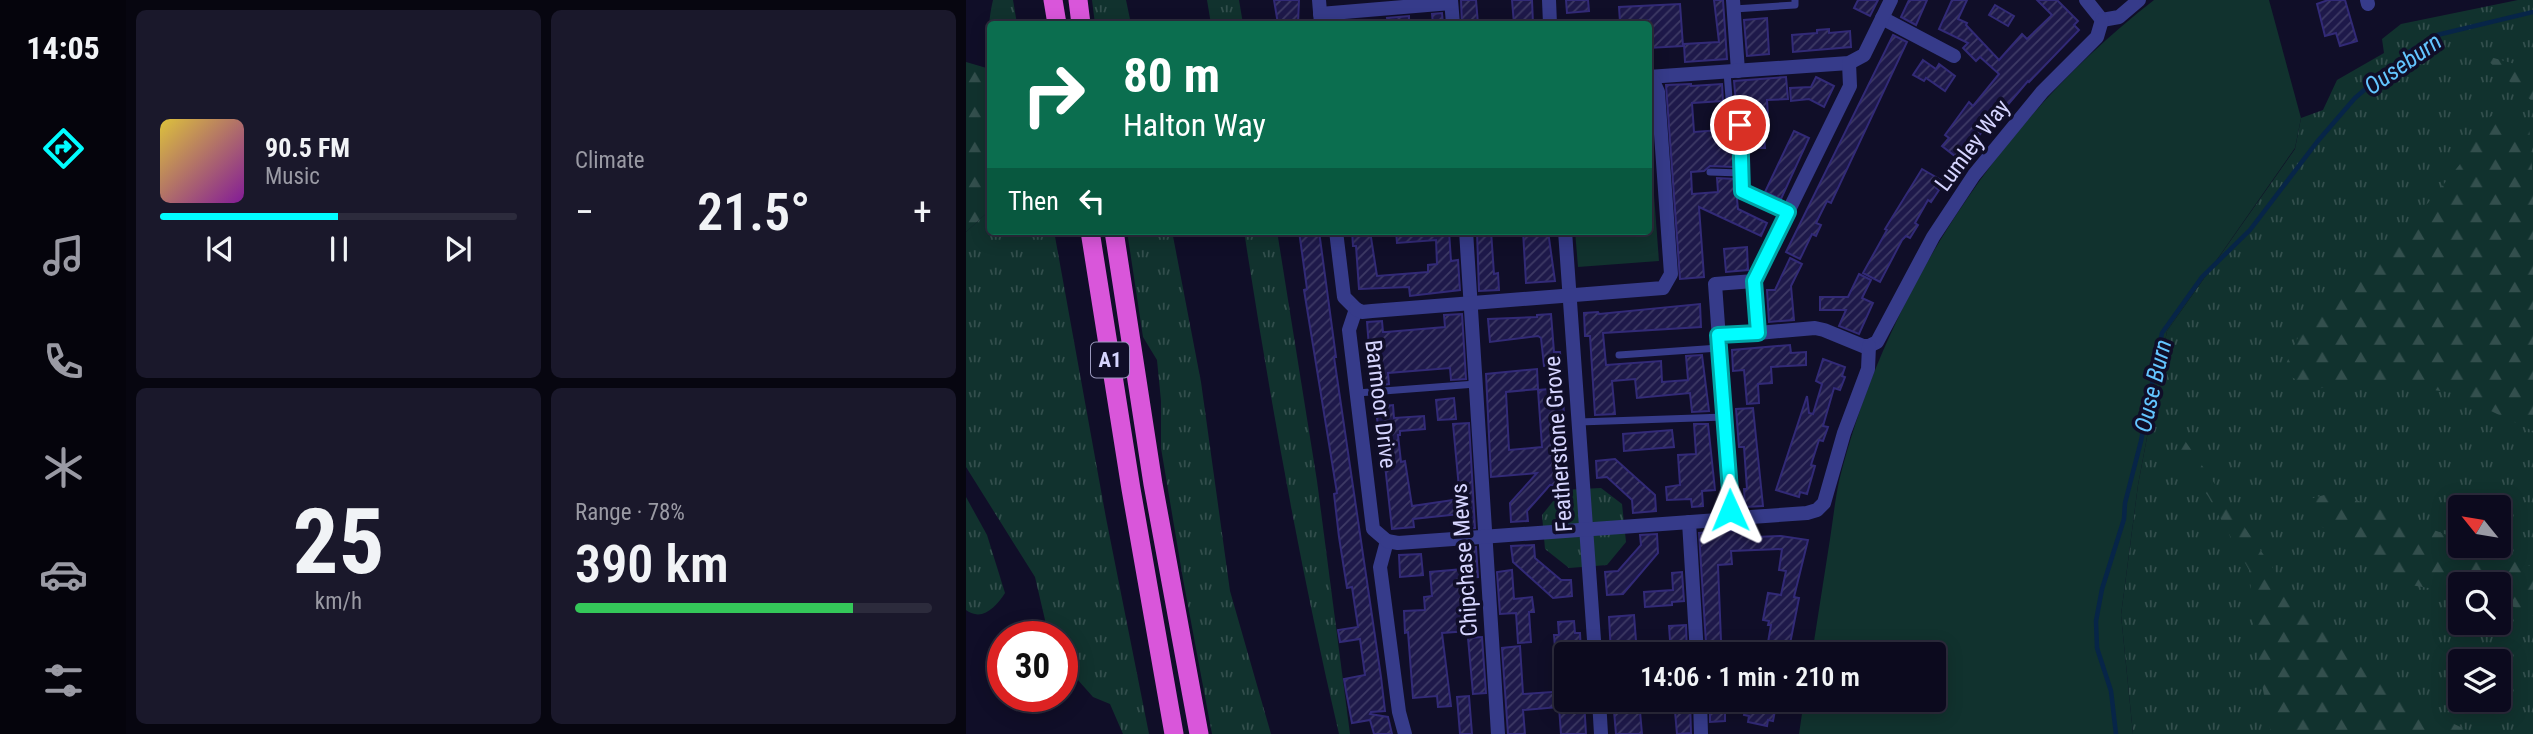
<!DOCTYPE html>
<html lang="en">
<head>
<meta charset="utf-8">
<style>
  body { margin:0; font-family:"Roboto Condensed",sans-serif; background:#1a182b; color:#f1f3f6; height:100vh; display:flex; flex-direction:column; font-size:26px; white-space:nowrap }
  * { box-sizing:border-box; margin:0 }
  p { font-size:23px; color:#9a9aa4 }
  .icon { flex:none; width:38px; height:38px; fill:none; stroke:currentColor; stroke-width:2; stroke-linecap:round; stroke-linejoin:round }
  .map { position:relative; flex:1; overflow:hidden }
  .details { display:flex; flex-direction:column; gap:10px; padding:10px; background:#070610; width:840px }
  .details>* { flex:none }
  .hud { position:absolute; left:21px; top:21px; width:665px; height:214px; border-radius:7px; box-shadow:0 4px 18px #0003,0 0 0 2px #2c2b3c; background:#0b6e4f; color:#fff; overflow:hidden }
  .needle { width:46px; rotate:300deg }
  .controls { position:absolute; left:1482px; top:495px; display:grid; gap:14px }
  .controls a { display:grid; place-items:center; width:63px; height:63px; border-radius:7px; background:#0c0a1e; box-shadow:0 4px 18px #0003,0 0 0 2px #2c2b3c; font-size:35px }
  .speed { position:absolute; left:21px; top:621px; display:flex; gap:14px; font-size:35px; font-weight:700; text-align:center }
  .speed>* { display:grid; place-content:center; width:91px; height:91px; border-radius:50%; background:#0c0a1e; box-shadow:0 4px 18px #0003,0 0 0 2px #2c2b3c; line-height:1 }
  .speed .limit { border:10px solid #d22; background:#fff; color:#111 }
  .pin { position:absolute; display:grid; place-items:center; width:60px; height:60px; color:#fff; margin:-30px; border:4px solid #fff; border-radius:50%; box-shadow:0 2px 7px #0007 }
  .me { position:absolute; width:77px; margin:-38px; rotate:359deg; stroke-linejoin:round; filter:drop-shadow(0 0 5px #0008) }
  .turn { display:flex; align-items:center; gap:24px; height:147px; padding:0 21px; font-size:32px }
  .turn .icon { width:91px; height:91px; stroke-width:2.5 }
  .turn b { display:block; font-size:49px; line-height:60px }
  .then { display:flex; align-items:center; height:66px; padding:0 21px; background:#0003; gap:14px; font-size:26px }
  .big { font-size:52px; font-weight:600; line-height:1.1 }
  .details .card { flex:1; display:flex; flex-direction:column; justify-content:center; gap:10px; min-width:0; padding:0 24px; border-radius:10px; background:#1a182b }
  .details .dial { align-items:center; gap:0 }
  .dial b { font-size:91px; line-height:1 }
  .song { display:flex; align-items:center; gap:21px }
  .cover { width:84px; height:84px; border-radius:10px; background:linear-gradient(135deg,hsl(50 70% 55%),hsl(290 70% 35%)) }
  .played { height:7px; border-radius:4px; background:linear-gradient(90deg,#01fdff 50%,#2c2b3c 50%) }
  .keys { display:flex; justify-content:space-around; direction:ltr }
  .heat { display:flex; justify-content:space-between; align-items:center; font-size:38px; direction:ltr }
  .charge { height:10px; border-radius:5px; background:linear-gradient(90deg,#34c759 78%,#2c2b3c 0) }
  .details .tiles { flex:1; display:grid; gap:10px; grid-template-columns:repeat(2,1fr) }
  .trip { position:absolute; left:588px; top:642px; width:392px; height:70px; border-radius:7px; background:#0c0a1e; box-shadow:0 4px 18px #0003,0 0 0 2px #2c2b3c; font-weight:600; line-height:70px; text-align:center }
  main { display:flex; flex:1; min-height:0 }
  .menu { display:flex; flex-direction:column; width:126px; justify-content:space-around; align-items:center; background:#05040c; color:#9a9aa4 }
  .menu .icon { width:49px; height:49px }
  .menu .on { color:#01fdff }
  .menu b { font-size:32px; color:#f1f3f6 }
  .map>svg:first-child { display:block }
</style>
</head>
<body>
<main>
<nav class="menu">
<b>14:05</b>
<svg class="icon on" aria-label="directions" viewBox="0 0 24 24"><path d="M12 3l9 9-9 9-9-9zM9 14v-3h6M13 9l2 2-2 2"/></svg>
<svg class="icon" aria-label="music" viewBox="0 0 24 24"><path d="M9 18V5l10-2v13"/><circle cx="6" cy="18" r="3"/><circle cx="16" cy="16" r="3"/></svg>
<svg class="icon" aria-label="phone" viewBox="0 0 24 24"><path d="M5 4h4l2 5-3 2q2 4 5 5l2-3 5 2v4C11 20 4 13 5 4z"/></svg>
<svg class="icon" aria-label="climate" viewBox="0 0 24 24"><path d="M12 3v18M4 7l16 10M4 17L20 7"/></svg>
<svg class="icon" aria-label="car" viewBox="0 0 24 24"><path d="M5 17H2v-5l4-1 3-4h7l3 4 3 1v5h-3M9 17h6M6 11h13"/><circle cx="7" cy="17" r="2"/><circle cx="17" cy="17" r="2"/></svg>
<svg class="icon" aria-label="filters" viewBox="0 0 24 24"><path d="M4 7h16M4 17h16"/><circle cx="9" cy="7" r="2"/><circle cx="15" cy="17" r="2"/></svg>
</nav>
<section class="details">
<div class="tiles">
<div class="card">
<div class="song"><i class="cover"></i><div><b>90.5 FM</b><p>Music</p></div></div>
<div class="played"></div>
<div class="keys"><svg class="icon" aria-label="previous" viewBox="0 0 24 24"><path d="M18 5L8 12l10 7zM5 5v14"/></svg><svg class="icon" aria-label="pause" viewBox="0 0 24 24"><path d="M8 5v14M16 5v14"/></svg><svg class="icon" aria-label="next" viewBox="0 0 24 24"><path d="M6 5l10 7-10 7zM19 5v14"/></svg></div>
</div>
<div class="card"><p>Climate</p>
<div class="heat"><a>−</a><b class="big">21.5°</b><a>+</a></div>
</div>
<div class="card dial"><b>25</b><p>km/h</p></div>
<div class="card"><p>Range · 78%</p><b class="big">390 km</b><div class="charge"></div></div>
</div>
</section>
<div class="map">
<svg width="1567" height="734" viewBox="0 0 1567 734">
  <defs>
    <pattern id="grass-tufts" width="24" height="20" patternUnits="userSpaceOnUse" patternTransform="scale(1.75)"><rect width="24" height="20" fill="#11322e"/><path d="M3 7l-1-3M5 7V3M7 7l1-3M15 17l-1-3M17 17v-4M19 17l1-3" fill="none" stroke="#334f4d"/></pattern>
    <pattern id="forest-firs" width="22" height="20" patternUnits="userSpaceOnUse" patternTransform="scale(1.75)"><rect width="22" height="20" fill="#11322e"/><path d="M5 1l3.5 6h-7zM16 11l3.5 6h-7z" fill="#334f4d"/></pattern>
    <pattern id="building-hatch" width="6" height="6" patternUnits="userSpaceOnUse" patternTransform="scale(1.75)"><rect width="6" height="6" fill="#1e194a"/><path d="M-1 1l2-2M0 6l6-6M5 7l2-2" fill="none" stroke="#3e3a65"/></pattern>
  </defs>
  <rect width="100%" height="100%" fill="#100e28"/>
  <g fill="url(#grass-tufts)" fill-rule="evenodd">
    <path d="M27 0H47L51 24H24V69L21 68C24 61 22 58 22 51 22 35 23 16 27 0Z"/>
    <polygon points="126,0 160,0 165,24 129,24"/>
    <polygon points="241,0 273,0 277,24 245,24"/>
    <path d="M1552 0H1567V734H1167L1155 615 1172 485 1201 331 1329 149 1335 118 1357 110 1371 80 1418 53 1416 39 1435 24ZM1494 508H1533V546H1494ZM1494 584H1533V623H1494ZM1494 662H1533V700H1494Z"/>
    <polygon points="24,210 24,231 88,231 140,518 183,734 157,734 144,704 127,697 96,662 96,637 83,637 69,577 0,467 0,232"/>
    <polygon points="161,231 206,231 235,382 264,591 305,734 246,734 217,579 195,448 195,401 191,360 177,337"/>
    <path d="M278 231H311L351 481 384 734H373C334 568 304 399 278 231Z"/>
    <polygon points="635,488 656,504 660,542 641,565 603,568 579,549 576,515 596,490"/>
    <path d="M0 497 21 535 39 593C30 607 16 622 0 610Z"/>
  </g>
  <g fill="url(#forest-firs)">
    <polygon points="1517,55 1567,69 1567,102 1536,75"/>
    <polygon points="0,62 24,69 24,210 0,232"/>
    <polygon points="1525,116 1563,125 1567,183 1567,431 1487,393 1397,379 1351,389 1316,373 1334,333 1464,201 1495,163"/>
    <polygon points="1215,435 1315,580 1378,651 1459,710 1509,734 1305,734 1292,662 1283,570 1242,496 1210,452"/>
    <polygon points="1369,492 1494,540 1494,546 1511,546 1567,567 1567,616 1533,600 1533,584 1494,584 1494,593 1444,585 1347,521 1340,500"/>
  </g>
  <g fill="#11322e">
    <path d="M1188 0H1303L1335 118 1329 148 1201 331 1172 485 1155 615 1167 734H833L838 700H968V654H846C852 616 858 577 864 539 867 520 869 500 873 481 920 293 1034 119 1188 0Z"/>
    <polygon points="683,128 693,261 612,267 609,231 682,231"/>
  </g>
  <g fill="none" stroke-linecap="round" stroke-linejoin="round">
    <polyline stroke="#072548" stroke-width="4.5" points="1150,734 1145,691 1131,648 1130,621 1136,589 1158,519 1159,503 1175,441 1196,333 1236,277 1284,230 1351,142 1389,98 1443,52 1471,35 1567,12"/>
  </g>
  <g fill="url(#building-hatch)" stroke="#322a77" stroke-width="2">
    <polygon points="308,0 333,0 332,24 312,24"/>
    <polygon points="495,0 510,0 512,24 496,24"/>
    <polygon points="546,0 566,0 567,24 548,24"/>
    <polygon points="600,0 622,0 623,11 601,13"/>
    <polygon points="748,0 757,0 761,59 719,62 718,44 753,42"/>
    <polygon points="892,0 912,0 904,16 888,8"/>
    <polygon points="943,0 961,0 950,25 935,17"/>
    <polygon points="986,0 1001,0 992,19 1001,23 1000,25 1033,60 1056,34 1061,39 1086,15 1071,0 1091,0 1112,21 1108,25 1113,30 1063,82 1062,81 1028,121 1026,119 994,160 976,146 983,138 979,135 1003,102 1007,106 1033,74 1014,57 1010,61 997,48 1002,43 973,29"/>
    <polygon points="1362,0 1379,0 1391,41 1374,46 1370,33 1359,36 1351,4"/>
    <polygon points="714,4 717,46 682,48 682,20 654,22 653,7"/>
    <polygon points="1029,5 1048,16 1042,26 1023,15"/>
    <polygon points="476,13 477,24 467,24 466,14"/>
    <polygon points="443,16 443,24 422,24 421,18"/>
    <polygon points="801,18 803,54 781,56 778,20"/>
    <polygon points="863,29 863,33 884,31 885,47 827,52 826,35 851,33 851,30"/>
    <polygon points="927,35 941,42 865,203 861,201 850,223 855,225 850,236 846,234 834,259 820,252"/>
    <polygon points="957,60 970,69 973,64 989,76 979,91 960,78 958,81 947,75"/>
    <polygon points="820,77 822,99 801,100 802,117 790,118 788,101 770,103 768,81"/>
    <polygon points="850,77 868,86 858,107 843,99 825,101 824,88 845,87"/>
    <polygon points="725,84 725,86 756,84 757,101 726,103 728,132 768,129 769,149 768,167 744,166 738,171 725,172 726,194 752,192 751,178 769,179 772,209 801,223 795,236 733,207 738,277 714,279 700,85"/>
    <polygon points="784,123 797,123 799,148 781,148 780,128 785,127"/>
    <polygon points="828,131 843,138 815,199 799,192"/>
    <polygon points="956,169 975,180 970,188 973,190 965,202 962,200 949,223 952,225 944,238 940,236 936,240 914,282 897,273 921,230 919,229"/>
    <polygon points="333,231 353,231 370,357 368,357 415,677 419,711 405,712 404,714 422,717 426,734 408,734 404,720 386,723 380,691 378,679 399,675 394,639 374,642 372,630 392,627 386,587 381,588 373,537 368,494 371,493 338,290 341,289"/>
    <polygon points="386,231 404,231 411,276 462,272 462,265 471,264 470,240 431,243 430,231 483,231 485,261 492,260 494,290 444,296 443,287 393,289 390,246 387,246"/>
    <polygon points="525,231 528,274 532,273 533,290 513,291 511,232"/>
    <polygon points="557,231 582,231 589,281 560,283"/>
    <polygon points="781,247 782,270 760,272 758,249"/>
    <polygon points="824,258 836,264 825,286 828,320 803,322 801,290 809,290"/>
    <polygon points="893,274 905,280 896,298 907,303 893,334 873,326 880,310 854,310 854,297 882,297"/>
    <polygon points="734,304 735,327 637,333 640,365 695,361 696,382 722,380 720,356 736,355 743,411 726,412 724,393 671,398 669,379 646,381 649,414 629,415 624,336 619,336 618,313 632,312 633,314"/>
    <polygon points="496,314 500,379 485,380 484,368 422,373 423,384 406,386 401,322 416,321 417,332 420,332 479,327 478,315"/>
    <polygon points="585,314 588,352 594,352 595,364 578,366 575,338 572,336 524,342 522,319 571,317 571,315"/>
    <polygon points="824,345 825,353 840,352 840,365 805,367 806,383 792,384 793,403 781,404 778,370 767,371 766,350"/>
    <polygon points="857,359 879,367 876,376 879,377 874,390 868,388 857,426 862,427 857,441 853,440 845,465 849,466 841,494 834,492 833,497 810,490 841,396 843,413 847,414 856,384 850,381"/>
    <polygon points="571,369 572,389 540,392 543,450 576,447 572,390 596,388 600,438 596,438 595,450 597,485 584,485 561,511 562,521 545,522 544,503 571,473 525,477 520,374"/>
    <polygon points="488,398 490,419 472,420 470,400"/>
    <polygon points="427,405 428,418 458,416 459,429 434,431 434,435 432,435 435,462 439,461 446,506 494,499 487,424 503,423 509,528 495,529 494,514 447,519 448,527 426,529 419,465 409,407"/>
    <polygon points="787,408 797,506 779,507 778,489 781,489 778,447 773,447 770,409"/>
    <polygon points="728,424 742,424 749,490 736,491 737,506 726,507 725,499 701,500 700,487 714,485 712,455 730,454"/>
    <polygon points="706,430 708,447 658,451 657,434"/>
    <polygon points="649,459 689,495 690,511 667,513 666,500 641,477 631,478 630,461"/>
    <polygon points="787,529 788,537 815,536 842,540 828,597 833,598 822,654 800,654 805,625 802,625 803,621 797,620 802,593 815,595 820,571 813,570 816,549 765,551 766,564 752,565 755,641 740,643 733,533"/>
    <polygon points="691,534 692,553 657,594 641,595 639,572 652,571 675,545 674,535"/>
    <polygon points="568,545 569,558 595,580 605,580 606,596 587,598 547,562 545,546"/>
    <polygon points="510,547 512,577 498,578 502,631 476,633 485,706 472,707 471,696 447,698 442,632 439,633 438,611 459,610 458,597 466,596 464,572 497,569 495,548"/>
    <polygon points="455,554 457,575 434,577 433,555"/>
    <polygon points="546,570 548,599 566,597 568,612 563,612 565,642 552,643 550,613 534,614 531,572"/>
    <polygon points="716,572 718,601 706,602 706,605 679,607 678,592 707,590 706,573"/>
    <polygon points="668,615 671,654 645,654 643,617"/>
    <polygon points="608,621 609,633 614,633 615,654 600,654 600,684 592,685 588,635 593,635 592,622"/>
    <polygon points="720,625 721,654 705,654 703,626"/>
    <polygon points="516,637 520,693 507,694 502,638"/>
    <polygon points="772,641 773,653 756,654 755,642"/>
    <polygon points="554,646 557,694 600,691 600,700 618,700 620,734 595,734 593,707 557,710 559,734 542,734 536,648"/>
    <polygon points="503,696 506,734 494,734 491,697"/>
    <polygon points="647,700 673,700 676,734 650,734"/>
    <polygon points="708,700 724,700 725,733 711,734"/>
    <polygon points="781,700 811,700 807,721 802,720 801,726 782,722 783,716 778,715"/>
    <polygon points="744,709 759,709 759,721 744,722"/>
  </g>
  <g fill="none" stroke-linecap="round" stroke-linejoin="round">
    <g stroke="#363b8a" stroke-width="7">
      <polyline points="768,9 829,5 829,0"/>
      <polyline points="761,72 764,111 774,125 776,191 821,212"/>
      <polyline points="744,172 775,173"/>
      <polyline points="653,355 753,348"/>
      <polyline points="391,393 510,384"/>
      <polyline points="613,422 759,417"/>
    </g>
    <g stroke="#363b8a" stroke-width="14">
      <polyline points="353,0 355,24"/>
      <polyline points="485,0 487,24"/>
      <polyline points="583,0 584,24"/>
      <polyline points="767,0 772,71"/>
      <polyline points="1120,0 1136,20"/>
      <polyline points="1401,0 1402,4"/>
      <polyline points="354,14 485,3"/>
      <polyline points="916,18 988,56"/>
      <polyline points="1136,20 1153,17 1173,0"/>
      <polyline points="682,77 883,63 898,55 925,0"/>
      <polyline points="370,231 378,297 390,309 383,330 407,529 421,541 414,567 433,712 439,734"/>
      <polyline points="500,231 532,734"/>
      <polyline points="599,231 629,654"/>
      <polyline points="390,309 396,312 406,311 697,288 705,274 692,92 687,81 682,78"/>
      <polyline points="792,333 849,328 858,330 897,346 903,346 911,342 967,237 1008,175 1076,92 1131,37 1136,20"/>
      <polyline points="752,335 792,333 788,281 884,86 883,63"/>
      <polyline points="761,515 765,504 749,284 788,281"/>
      <polyline points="723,522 731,654"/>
      <polyline points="421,541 432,543 752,520 761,515 771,518 841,513 851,510 858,503 878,433 902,369 903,346"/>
      <polyline points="633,700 635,734"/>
      <polyline points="734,700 735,734"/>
    </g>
    <g stroke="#d956da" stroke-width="19">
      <polyline points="87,0 91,24"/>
      <polyline points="112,0 115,24"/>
      <polyline points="124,231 165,489 208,734"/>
      <polyline points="148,231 187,484 233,734"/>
    </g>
  </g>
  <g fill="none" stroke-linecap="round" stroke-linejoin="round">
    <defs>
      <polyline id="route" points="764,510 765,504 752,335 792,333 788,281 822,212 776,191 774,125"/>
    </defs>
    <use href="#route" stroke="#01a4a6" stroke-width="18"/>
    <use href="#route" stroke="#01fdff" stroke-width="12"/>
  </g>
  <g text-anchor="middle" stroke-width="7" stroke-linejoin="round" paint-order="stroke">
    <rect fill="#100e28" stroke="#9b99be" stroke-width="2" x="125" y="342.5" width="38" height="35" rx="5"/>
    <g font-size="21" font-weight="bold" fill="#d6d5ff">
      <text x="144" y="367">A1</text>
    </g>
    <g font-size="23" fill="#d6d5ff" stroke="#100e28">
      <text transform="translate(1006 145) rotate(-53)" y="8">Lumley Way</text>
      <text transform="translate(415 404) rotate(83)" y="8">Barmoor Drive</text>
      <text transform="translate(592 444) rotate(-94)" y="8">Featherstone Grove</text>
      <text transform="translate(498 560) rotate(-94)" y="8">Chipchase Mews</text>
    </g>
    <g font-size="24" font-style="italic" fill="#63c5ff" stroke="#100e28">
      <text transform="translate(1437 64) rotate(-35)" y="8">Ouseburn</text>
      <text transform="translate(1187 386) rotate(-77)" y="8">Ouse Burn</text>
    </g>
  </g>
</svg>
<div class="controls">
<a><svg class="needle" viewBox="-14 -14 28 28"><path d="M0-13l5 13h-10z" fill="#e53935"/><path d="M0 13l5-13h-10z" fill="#9a9aa4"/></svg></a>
<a><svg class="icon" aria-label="search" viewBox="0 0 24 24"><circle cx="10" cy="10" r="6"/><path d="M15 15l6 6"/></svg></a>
<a><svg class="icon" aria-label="layers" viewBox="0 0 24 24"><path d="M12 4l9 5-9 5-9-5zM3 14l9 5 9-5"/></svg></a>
</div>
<div class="speed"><div class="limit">30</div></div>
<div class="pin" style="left:774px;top:125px;background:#d93025"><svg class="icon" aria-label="arrive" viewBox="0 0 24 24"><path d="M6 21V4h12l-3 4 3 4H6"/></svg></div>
<svg class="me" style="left:764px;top:510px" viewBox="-20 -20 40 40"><path d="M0-17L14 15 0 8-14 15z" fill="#01fdff" stroke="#fff" stroke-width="4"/></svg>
<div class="trip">14:06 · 1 min · 210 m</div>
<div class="hud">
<div class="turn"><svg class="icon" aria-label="right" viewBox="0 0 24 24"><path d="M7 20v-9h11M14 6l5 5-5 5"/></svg><div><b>80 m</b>Halton Way</div></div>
<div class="then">Then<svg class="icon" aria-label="left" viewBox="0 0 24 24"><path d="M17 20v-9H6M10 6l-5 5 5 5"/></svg></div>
</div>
</div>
</main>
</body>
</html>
